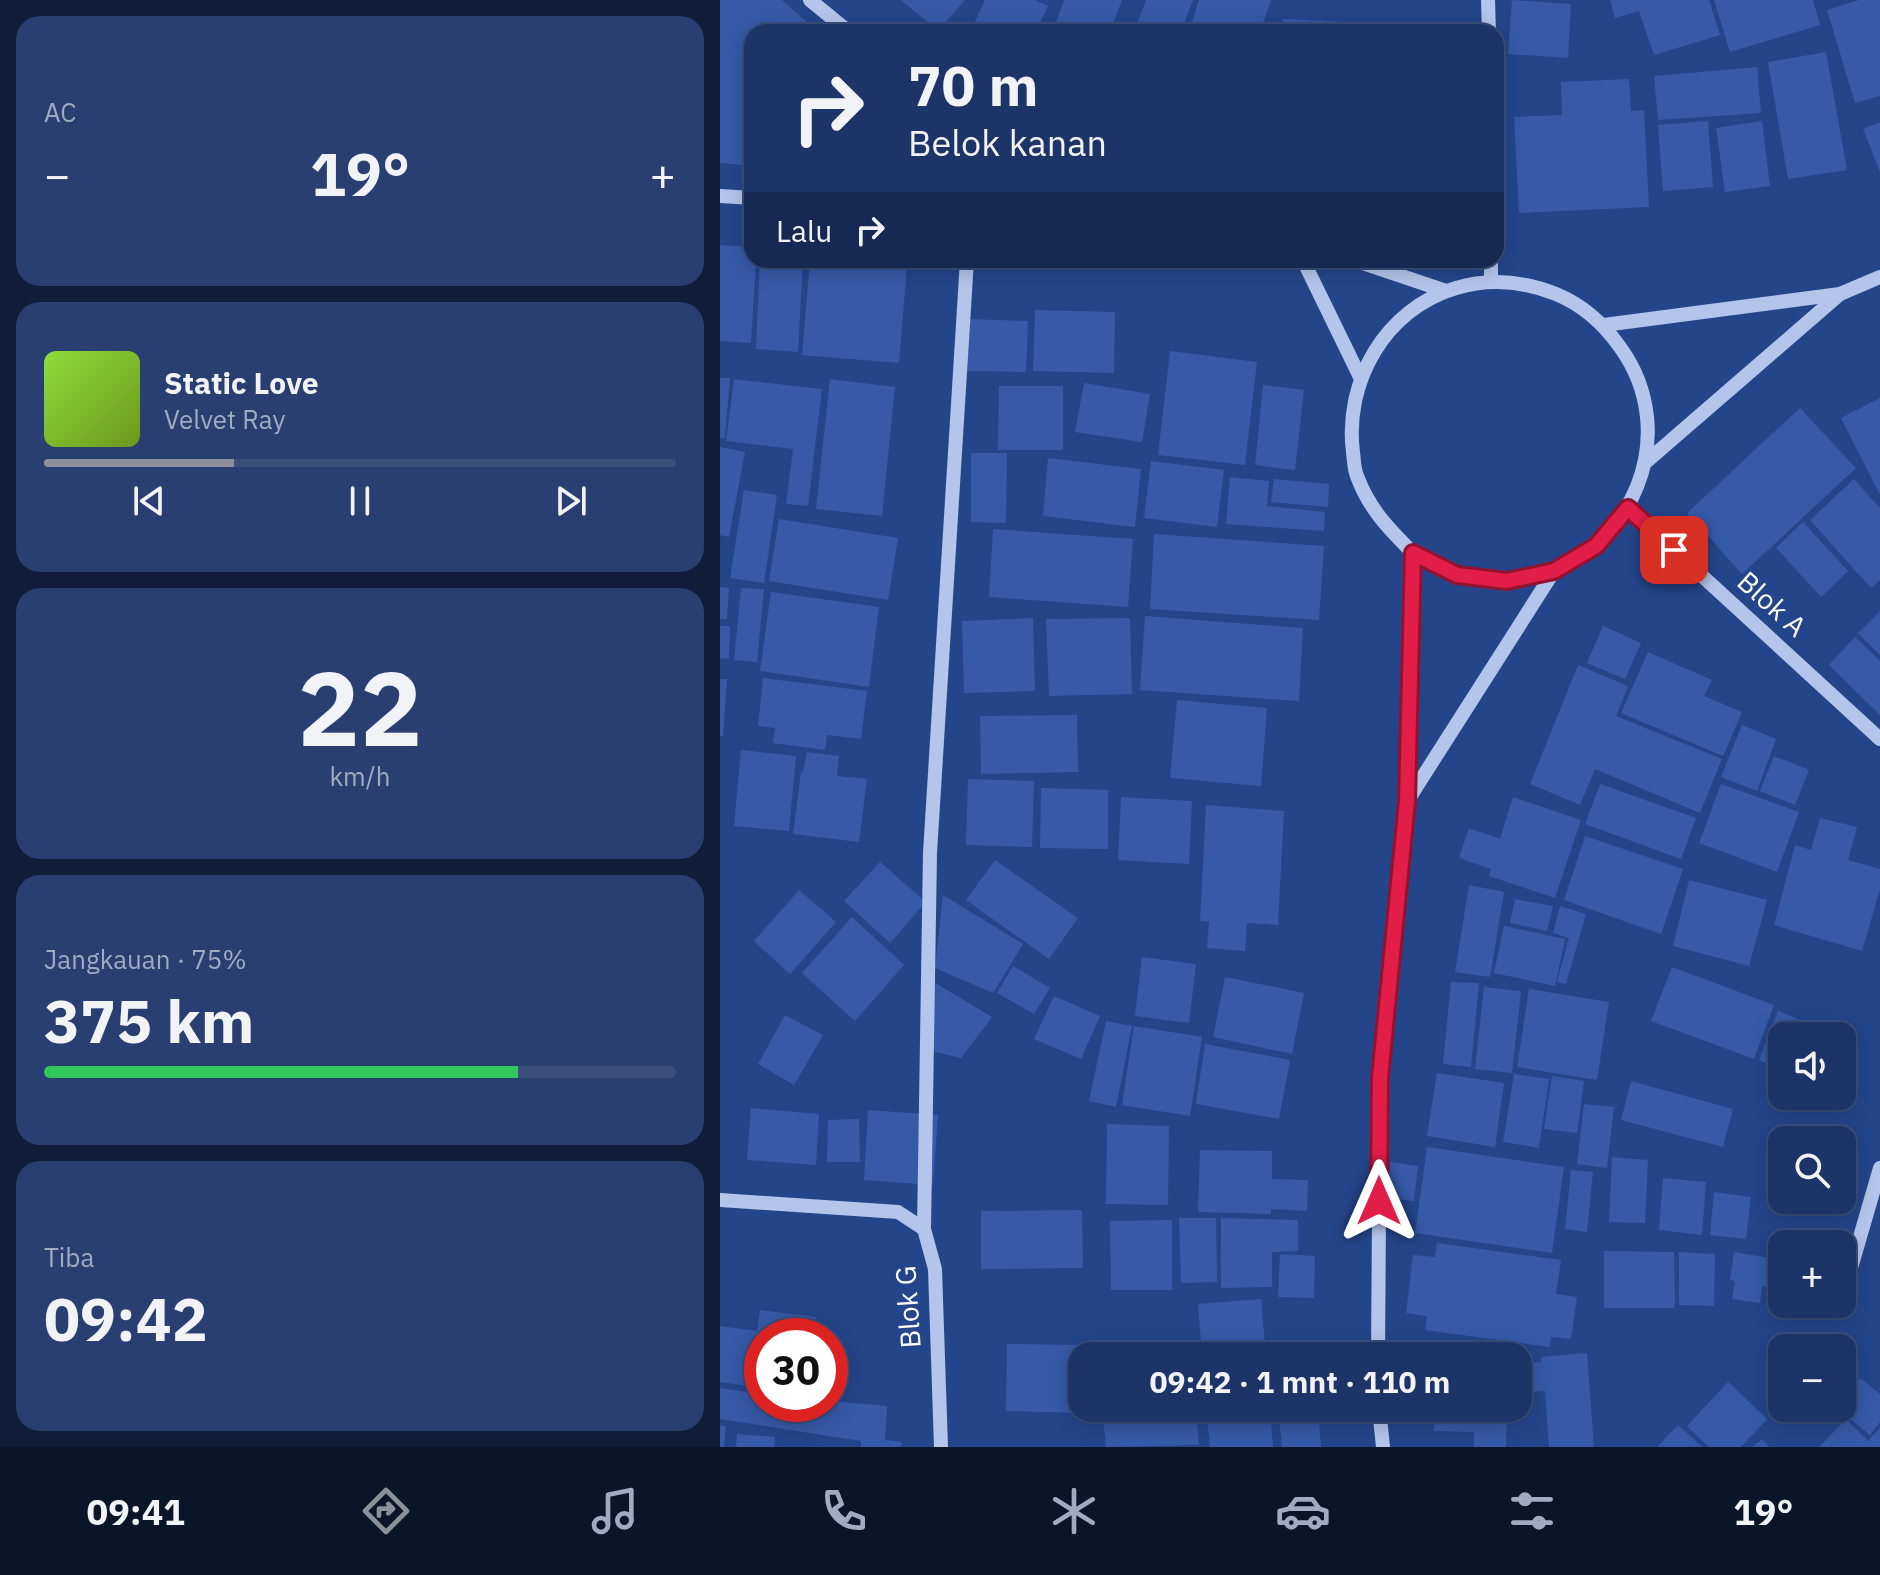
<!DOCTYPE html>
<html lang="id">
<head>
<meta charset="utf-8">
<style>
  body { margin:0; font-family:"IBM Plex Sans",sans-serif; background:#293f71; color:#f1f3f6; height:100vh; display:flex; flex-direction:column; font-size:30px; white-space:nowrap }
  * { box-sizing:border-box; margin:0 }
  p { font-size:26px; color:#a0aac0 }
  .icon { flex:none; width:44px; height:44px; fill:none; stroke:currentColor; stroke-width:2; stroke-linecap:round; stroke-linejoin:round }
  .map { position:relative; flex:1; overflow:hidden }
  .drawer { display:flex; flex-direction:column; gap:16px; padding:16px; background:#0f1d39; width:720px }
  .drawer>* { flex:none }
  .hud { position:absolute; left:24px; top:24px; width:760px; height:244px; border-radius:24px; box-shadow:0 4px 20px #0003,0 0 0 2px #3a4f7c; background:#1c3468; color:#f1f3f6; overflow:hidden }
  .controls { position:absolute; left:1048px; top:1022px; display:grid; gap:16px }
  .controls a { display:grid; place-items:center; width:88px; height:88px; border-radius:16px; background:#1c3468; box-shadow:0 4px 20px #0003,0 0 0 2px #3a4f7c; font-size:40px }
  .speed { position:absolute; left:24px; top:1318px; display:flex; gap:16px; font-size:40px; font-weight:700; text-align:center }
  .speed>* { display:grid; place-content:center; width:104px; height:104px; border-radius:50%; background:#1c3468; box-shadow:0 4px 20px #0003,0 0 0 2px #3a4f7c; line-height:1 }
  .speed .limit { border:12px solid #d22; background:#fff; color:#111 }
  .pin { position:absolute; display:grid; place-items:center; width:68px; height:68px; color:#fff; margin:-34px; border-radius:16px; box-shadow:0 4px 12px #0006 }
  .me { position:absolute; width:88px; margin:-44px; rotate:0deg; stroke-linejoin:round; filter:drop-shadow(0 0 6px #0008) }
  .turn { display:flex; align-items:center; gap:28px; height:168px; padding:0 32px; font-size:36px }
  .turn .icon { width:104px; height:104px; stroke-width:2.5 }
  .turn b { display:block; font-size:56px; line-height:68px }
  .then { display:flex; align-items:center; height:76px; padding:0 32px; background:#0003; gap:16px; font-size:30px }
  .big { font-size:60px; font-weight:800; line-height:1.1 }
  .drawer .card { flex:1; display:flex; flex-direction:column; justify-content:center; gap:12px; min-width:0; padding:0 28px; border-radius:24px; background:#293f71 }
  .drawer .dial { align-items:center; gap:0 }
  .dial b { font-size:104px; line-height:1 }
  .song { display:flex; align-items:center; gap:24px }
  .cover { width:96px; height:96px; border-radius:12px; background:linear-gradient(135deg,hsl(90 70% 55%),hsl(80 70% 35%)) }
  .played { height:8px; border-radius:4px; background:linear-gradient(90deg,#8c9099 30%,#3a4f7c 30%) }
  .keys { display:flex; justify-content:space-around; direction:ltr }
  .heat { display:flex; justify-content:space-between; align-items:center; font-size:44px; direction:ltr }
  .charge { height:12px; border-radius:6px; background:linear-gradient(90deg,#34c759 75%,#3a4f7c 0) }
  .trip { position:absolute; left:348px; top:1342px; width:464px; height:80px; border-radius:24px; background:#1c3468; box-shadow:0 4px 20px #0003,0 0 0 2px #3a4f7c; font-weight:800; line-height:80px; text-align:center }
  .tab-bar { display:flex; height:128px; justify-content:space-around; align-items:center; background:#0b152a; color:#a0aac0 }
  .tab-bar .icon { width:56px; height:56px }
  .tab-bar .on { color:#8c9099 }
  .tab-bar b { font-size:36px; color:#f1f3f6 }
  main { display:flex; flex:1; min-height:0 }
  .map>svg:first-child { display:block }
</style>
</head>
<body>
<main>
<section class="drawer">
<div class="card"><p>AC</p>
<div class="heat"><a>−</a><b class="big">19°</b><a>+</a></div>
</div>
<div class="card">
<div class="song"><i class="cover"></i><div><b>Static Love</b><p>Velvet Ray</p></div></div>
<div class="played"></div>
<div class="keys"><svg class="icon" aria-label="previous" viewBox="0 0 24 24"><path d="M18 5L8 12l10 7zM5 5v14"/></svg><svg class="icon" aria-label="pause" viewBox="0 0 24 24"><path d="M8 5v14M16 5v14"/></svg><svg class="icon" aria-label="next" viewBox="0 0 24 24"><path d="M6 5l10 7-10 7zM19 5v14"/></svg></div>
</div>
<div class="card dial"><b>22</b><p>km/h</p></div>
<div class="card"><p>Jangkauan · 75%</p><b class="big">375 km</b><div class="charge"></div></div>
<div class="card"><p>Tiba</p><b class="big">09:42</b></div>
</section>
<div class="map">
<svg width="1160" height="1447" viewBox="0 0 1160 1447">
  <rect width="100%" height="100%" fill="#25458b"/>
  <g fill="#365aa8">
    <polygon points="0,0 62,0 98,32 32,32 32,166 0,163"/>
    <polygon points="181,0 245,0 218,31"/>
    <polygon points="265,0 315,0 328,6 316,32 250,32"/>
    <polygon points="344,0 402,0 390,32 332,32"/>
    <polygon points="426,0 473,0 461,32 414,32"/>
    <polygon points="479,0 551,0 540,32 469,32"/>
    <polygon points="792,0 851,4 848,58 788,54"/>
    <polygon points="890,0 989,0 1000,35 934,55 919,11 895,18"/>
    <polygon points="994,0 1093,0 1100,25 1010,52"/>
    <polygon points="1139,0 1160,0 1160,96 1135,103 1107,10"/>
    <polygon points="563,19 627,22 627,32 562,32"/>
    <polygon points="637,27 683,30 683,32 637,32"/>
    <polygon points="1106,52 1127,170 1068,179 1048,62"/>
    <polygon points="1037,67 1041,113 938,120 934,76"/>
    <polygon points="909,79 911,111 924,110 929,207 799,213 794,117 842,115 841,82"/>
    <polygon points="988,121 993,187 943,191 938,125"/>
    <polygon points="1042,121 1050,186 1005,192 996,128"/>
    <polygon points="1160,122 1160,172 1143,129"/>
    <polygon points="0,245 32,247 32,260 36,260 31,343 0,341"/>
    <polygon points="40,260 83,260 78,352 36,349"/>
    <polygon points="90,260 187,266 179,363 82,355"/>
    <polygon points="315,310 395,312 394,373 313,371"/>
    <polygon points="248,319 308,321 306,372 246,371"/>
    <polygon points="450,351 537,362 525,465 438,455"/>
    <polygon points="0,378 10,378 5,438 0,438"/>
    <polygon points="14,379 102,389 88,506 66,504 73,449 6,441"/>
    <polygon points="110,379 175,387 162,516 96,509"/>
    <polygon points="364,383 430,394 422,442 355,432"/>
    <polygon points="543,385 584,390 575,470 535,465"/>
    <polygon points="279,386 343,386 343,450 278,450"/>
    <polygon points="1160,398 1160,495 1121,418"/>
    <polygon points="1080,408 1136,468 1022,574 967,513"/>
    <polygon points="0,447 25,452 9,537 0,535"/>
    <polygon points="251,453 287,453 286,523 251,522"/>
    <polygon points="328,458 421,469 415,527 323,516"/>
    <polygon points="431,461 504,470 497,527 424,518"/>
    <polygon points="510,477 549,481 547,506 605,512 604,531 506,524"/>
    <polygon points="554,479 609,484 608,507 551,502"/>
    <polygon points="1134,479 1160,508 1160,580 1151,588 1090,520"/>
    <polygon points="24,490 57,495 44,583 10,578"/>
    <polygon points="59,519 178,538 168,600 49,581"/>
    <polygon points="1083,522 1128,571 1101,597 1056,548"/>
    <polygon points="273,529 413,539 408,607 269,597"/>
    <polygon points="434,534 604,546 599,620 430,609"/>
    <polygon points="0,587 9,588 7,619 0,619"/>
    <polygon points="21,588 44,589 37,662 14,660"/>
    <polygon points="51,592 159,607 149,687 40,671"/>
    <polygon points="1160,611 1160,655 1138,633"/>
    <polygon points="425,616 583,628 579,701 420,690"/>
    <polygon points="313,618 315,691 244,693 242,621"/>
    <polygon points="410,618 412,694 329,696 326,619"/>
    <polygon points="0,626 10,626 9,659 0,658"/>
    <polygon points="883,626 921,643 905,679 867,663"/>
    <polygon points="1135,637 1160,661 1160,715 1109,665"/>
    <polygon points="928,652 992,680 984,696 1022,712 1003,756 901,713"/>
    <polygon points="858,665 908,686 896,716 1002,759 980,813 875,769 860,805 810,784"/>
    <polygon points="43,678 147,691 141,739 107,735 105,750 53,743 55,728 38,726"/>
    <polygon points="0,679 7,679 3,737 0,736"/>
    <polygon points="457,700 547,708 541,786 450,778"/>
    <polygon points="357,715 358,772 261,774 260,716"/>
    <polygon points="1022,725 1056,739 1037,791 1001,777"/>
    <polygon points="21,750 76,756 69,831 14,826"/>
    <polygon points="87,752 119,756 117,776 147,779 139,842 73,834 81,772 83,772"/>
    <polygon points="1054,756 1089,770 1075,805 1040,791"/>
    <polygon points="248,779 314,781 312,847 246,845"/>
    <polygon points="880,784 976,818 961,859 865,824"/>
    <polygon points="1001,784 1079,812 1057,872 979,843"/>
    <polygon points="321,788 388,790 388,849 320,848"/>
    <polygon points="401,797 472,801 469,864 398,860"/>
    <polygon points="793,797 861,820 835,898 769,876 771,869 739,858 749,828 780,839"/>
    <polygon points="486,805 564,811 558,925 527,923 525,951 487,948 489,922 480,921"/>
    <polygon points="1100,818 1137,827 1128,860 1160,869 1160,889 1142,951 1054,925 1075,845 1091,850"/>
    <polygon points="865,836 963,869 941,934 844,900"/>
    <polygon points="275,860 358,918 329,959 246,900"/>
    <polygon points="160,862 206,902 170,943 124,901"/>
    <polygon points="969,880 1047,900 1029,966 953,946"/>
    <polygon points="749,885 784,892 770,977 735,972"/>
    <polygon points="79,890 116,922 70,974 34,941"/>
    <polygon points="223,895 303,944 273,993 215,968"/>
    <polygon points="795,899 833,906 827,931 790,923"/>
    <polygon points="840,906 866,914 846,984 837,982 849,938 833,933"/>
    <polygon points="132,917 184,965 135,1021 82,973"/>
    <polygon points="784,926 845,939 835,986 774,973"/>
    <polygon points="422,957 476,964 469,1023 415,1016"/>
    <polygon points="293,966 330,988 314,1014 277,993"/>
    <polygon points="952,967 1054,1005 1034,1059 931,1021"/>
    <polygon points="505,977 584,993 572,1054 493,1037"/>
    <polygon points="212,981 272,1017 241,1058 212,1051"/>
    <polygon points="731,982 759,983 751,1067 723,1064"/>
    <polygon points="764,987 801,991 792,1073 755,1069"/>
    <polygon points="809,989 889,1002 877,1080 797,1067"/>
    <polygon points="334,996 380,1016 361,1059 314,1039"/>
    <polygon points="1058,1011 1111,1032 1109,1036 1062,1036 1062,1069 1039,1060"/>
    <polygon points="65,1015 103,1035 74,1085 38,1064"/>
    <polygon points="386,1021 412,1026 396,1107 369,1101"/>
    <polygon points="414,1026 482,1037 470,1116 402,1105"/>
    <polygon points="485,1044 570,1060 559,1119 476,1104"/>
    <polygon points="717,1073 784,1083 775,1147 707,1136"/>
    <polygon points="794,1074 829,1079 819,1148 783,1142"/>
    <polygon points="832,1076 864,1081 857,1133 824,1129"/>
    <polygon points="911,1081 1013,1109 1003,1147 901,1120"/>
    <polygon points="864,1104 894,1107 887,1168 857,1164"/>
    <polygon points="31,1108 99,1114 96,1165 27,1160"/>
    <polygon points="148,1110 218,1115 213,1185 144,1180"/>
    <polygon points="139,1119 140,1162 107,1162 108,1120"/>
    <polygon points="387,1124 449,1126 448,1205 386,1204"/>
    <polygon points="707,1147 844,1167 832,1253 695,1233"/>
    <polygon points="480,1150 552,1151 552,1179 588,1180 587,1211 551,1209 551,1214 478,1212"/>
    <polygon points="892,1157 928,1160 925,1223 889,1222"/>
    <polygon points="670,1162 698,1166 694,1201 667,1198"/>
    <polygon points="851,1170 873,1172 867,1232 845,1229"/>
    <polygon points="943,1178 986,1182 982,1235 939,1230"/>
    <polygon points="994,1192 1031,1197 1026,1239 990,1235"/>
    <polygon points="362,1210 363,1268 261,1269 261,1211"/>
    <polygon points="459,1218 496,1218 497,1282 461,1283"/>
    <polygon points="501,1218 578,1220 578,1251 552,1252 552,1287 501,1288"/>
    <polygon points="452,1220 452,1290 391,1290 390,1221"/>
    <polygon points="717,1243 841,1260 836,1294 857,1297 851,1339 831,1337 830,1347 705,1330 707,1316 686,1313 693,1255 715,1257"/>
    <polygon points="884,1251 954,1252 955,1308 884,1308"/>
    <polygon points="959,1252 995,1254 994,1306 959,1305"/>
    <polygon points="1014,1252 1062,1260 1057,1288 1042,1286 1040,1303 1012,1299 1015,1281 1010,1280"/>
    <polygon points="560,1254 595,1256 594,1298 558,1297"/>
    <polygon points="541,1299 546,1356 482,1356 478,1304"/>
    <polygon points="40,1310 96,1317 94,1336 42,1336 42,1388 0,1382 0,1326 37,1331"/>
    <polygon points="689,1341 782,1350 781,1356 688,1356"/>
    <polygon points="287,1344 364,1345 362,1408 365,1408 365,1413 286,1411"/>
    <polygon points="867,1353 874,1447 829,1447 825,1391 798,1393 798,1364 821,1362 821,1357"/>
    <polygon points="1140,1378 1160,1394 1160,1422 1150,1435 1117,1408 1122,1408 1122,1401"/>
    <polygon points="1008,1382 1047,1419 1021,1447 989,1447 967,1426"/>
    <polygon points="0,1388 42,1394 42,1404 110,1404 110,1401 167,1406 165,1440 182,1442 181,1447 141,1447 141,1441 0,1419"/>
    <polygon points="382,1408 476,1408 479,1445 386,1447"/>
    <polygon points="486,1408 550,1408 553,1447 490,1447"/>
    <polygon points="558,1408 598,1408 601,1447 562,1447"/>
    <polygon points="715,1408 781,1408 780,1412 787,1412 786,1447 754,1447 754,1432 714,1431"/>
    <polygon points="1126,1419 1148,1441 1160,1428 1160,1447 1099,1447"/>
    <polygon points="0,1425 6,1426 4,1447 0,1447"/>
    <polygon points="958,1425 982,1447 937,1447"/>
    <polygon points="17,1434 55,1437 54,1447 16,1447"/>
    <polygon points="1042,1439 1049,1447 1032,1447"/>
  </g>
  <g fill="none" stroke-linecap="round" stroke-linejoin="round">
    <g stroke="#b3c5ea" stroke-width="14">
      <polyline points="90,0 129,32"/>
      <polyline points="768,0 769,32"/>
      <polyline points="0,196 32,198"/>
      <polyline points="583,260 640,377"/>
      <polyline points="634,260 726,291"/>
      <polyline points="771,260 771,282"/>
      <polyline points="884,325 1120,294 1160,277"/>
      <polyline points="926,462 1120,294"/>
      <polyline points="908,508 1160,739"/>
      <polyline points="688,800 834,571"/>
      <polyline points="0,1200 178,1212 204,1229 215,1269 221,1447"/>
      <polyline points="204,1229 210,853 247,260"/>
      <polyline points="1122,1299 1160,1168"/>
      <path d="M658 1356 660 1078 687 801 693 553C669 529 649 509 637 476 634 469 634 460 633 452 624 382 665 309 736 288 770 278 803 281 836 294 863 305 883 323 900 347 963 434 913 556 808 576 786 581 759 582 737 575 722 570 707 560 693 553"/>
      <polyline points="659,1408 663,1447"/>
    </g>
  </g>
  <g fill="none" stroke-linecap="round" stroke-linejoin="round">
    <defs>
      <polyline id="route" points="659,1201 660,1078 687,801 693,553 737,575 787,581 834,571 876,546 908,508 954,550"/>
    </defs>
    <use href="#route" stroke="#92132f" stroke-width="20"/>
    <use href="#route" stroke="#e11d48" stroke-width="14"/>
  </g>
  <g text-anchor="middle" stroke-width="8" stroke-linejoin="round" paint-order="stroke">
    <g font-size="28" fill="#fff" stroke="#25458b">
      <text transform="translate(1052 604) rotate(42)" y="10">Blok A</text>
      <text transform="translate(188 1307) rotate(-94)" y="10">Blok G</text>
    </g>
  </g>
</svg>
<div class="controls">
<a><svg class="icon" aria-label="sound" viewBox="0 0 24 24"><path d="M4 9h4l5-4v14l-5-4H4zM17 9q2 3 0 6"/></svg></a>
<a><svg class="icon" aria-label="search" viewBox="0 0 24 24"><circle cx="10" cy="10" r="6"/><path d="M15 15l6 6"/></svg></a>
<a>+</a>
<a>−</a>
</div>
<div class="speed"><div class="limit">30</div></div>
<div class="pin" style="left:954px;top:550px;background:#d93025"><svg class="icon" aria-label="arrive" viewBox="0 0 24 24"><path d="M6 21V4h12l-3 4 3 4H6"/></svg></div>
<svg class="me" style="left:659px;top:1201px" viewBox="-20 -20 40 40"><path d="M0-17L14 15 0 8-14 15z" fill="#e11d48" stroke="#fff" stroke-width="4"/></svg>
<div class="trip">09:42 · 1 mnt · 110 m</div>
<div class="hud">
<div class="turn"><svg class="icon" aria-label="right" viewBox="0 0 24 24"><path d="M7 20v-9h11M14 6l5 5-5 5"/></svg><div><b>70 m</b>Belok kanan</div></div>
<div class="then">Lalu<svg class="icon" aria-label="right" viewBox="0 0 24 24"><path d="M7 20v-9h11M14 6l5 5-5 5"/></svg></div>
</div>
</div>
</main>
<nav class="tab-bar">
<b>09:41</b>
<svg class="icon on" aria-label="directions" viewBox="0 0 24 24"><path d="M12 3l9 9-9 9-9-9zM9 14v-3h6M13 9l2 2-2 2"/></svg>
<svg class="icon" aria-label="music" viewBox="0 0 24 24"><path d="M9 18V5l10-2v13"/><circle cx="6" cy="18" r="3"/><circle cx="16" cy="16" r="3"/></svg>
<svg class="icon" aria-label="phone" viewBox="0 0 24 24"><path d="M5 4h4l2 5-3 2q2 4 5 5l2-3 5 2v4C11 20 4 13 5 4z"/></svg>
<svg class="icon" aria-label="climate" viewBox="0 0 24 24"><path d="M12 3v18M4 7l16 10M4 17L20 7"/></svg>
<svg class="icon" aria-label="car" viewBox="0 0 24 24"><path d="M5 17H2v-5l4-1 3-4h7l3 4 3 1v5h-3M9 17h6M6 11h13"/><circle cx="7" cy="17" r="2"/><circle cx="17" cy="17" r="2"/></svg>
<svg class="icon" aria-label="filters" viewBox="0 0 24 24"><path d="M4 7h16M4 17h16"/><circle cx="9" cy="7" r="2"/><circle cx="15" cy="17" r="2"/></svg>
<b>19°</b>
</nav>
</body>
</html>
